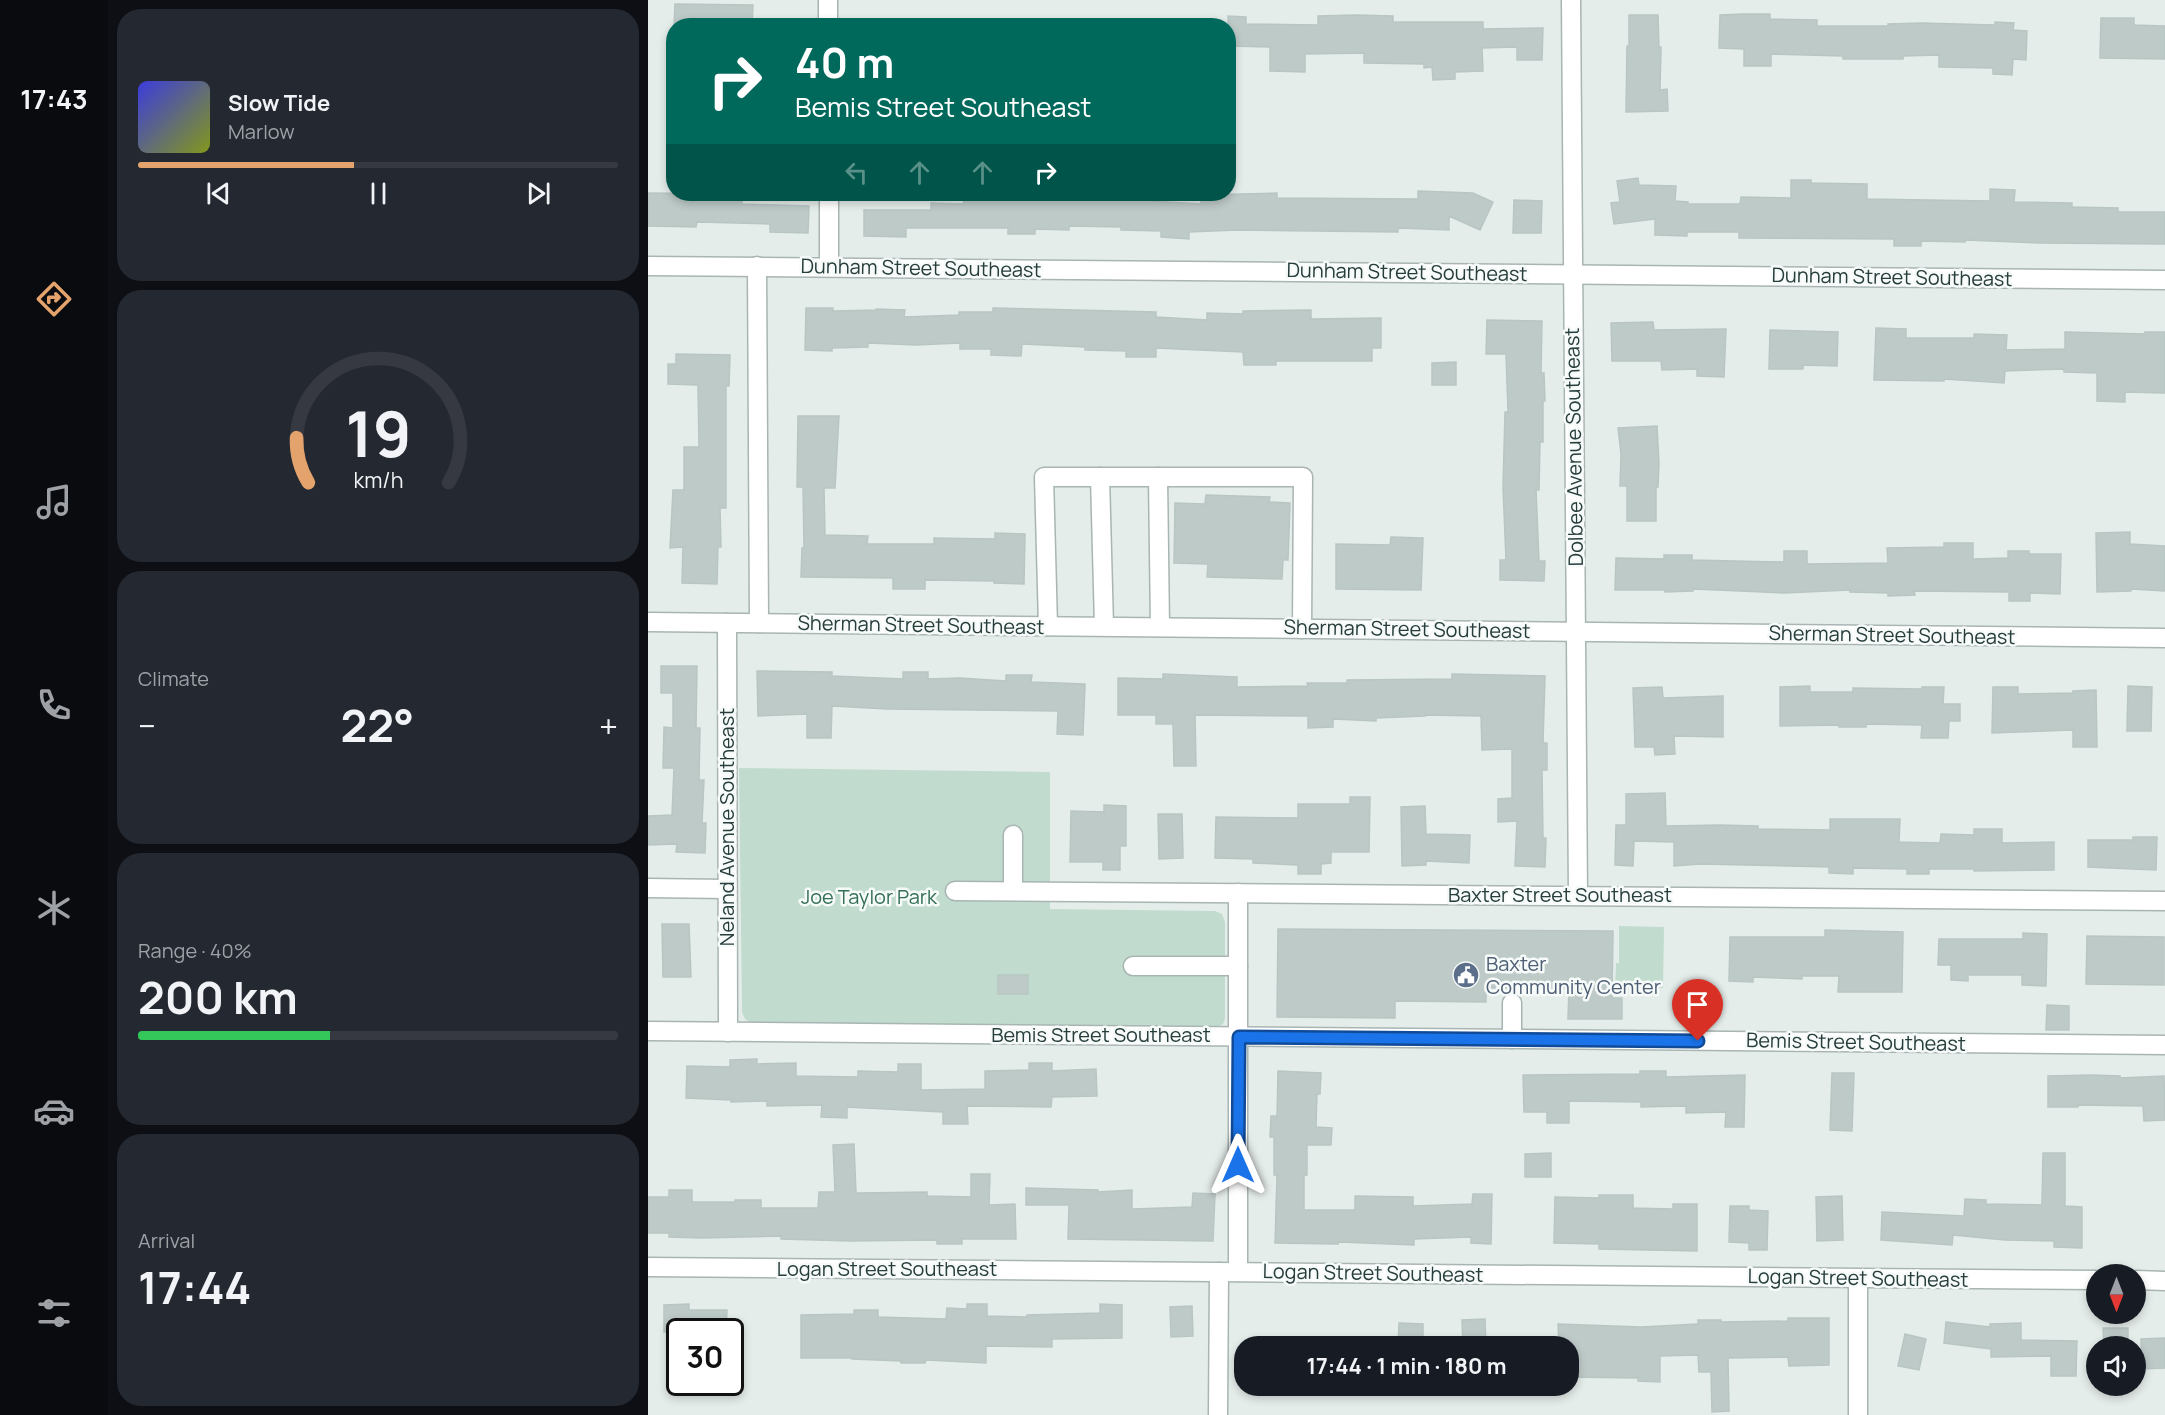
<!DOCTYPE html>
<html lang="en">
<head>
<meta charset="utf-8">
<style>
  body { margin:0; font-family:Manrope,sans-serif; background:#242831; color:#f1f3f6; height:100vh; display:flex; flex-direction:column; font-size:22px; white-space:nowrap }
  * { box-sizing:border-box; margin:0 }
  p { font-size:20px; color:#9ea1a6 }
  .icon { flex:none; width:33px; height:33px; fill:none; stroke:currentColor; stroke-width:2; stroke-linecap:round; stroke-linejoin:round }
  .map { position:relative; flex:1; overflow:hidden }
  .details { display:flex; flex-direction:column; gap:9px; padding:9px; background:#0d0f14; width:540px }
  .details>* { flex:none }
  .top-card { position:absolute; left:18px; top:18px; width:570px; height:183px; border-radius:24px; box-shadow:0 3px 9px #0003; background:#00695c; color:#fff; overflow:hidden }
  .needle { width:39px; rotate:180deg }
  .buttons { position:absolute; left:1438px; top:1264px; display:grid; gap:12px }
  .buttons a { display:grid; place-items:center; width:60px; height:60px; border-radius:50%; background:#171b24; box-shadow:0 3px 9px #0003; font-size:30px }
  .speed { position:absolute; left:18px; top:1318px; display:flex; gap:12px; font-size:30px; font-weight:700; text-align:center }
  .speed>* { display:grid; place-content:center; width:78px; height:78px; border-radius:50%; background:#171b24; box-shadow:0 3px 9px #0003; line-height:1 }
  .speed .limit { border:3px solid #111; border-radius:9px; background:#fff; color:#111 }
  .pin { position:absolute; display:grid; place-items:center; width:51px; height:51px; color:#fff; margin:-62px -26px; border-radius:50% 50% 50% 0; rotate:-45deg; box-shadow:0 0 6px #0007 }
  .pin .icon { rotate:45deg }
  .me { position:absolute; width:66px; margin:-33px; rotate:0deg; stroke-linejoin:round; filter:drop-shadow(0 0 4px #0008) }
  .turn { display:flex; align-items:center; gap:21px; height:126px; padding:0 30px; font-size:27px }
  .turn .icon { width:78px; height:78px; stroke-width:2.5 }
  .turn b { display:block; font-size:42px; line-height:51px }
  .lanes { display:flex; align-items:center; height:57px; padding:0 30px; background:#0003; justify-content:center; gap:30px; direction:ltr }
  .lanes .off { opacity:.35 }
  .big { font-size:45px; font-weight:700; line-height:1.1 }
  .details .widget { flex:1; display:flex; flex-direction:column; justify-content:center; gap:9px; min-width:0; padding:0 21px; border-radius:24px; background:#242831 }
  .details .dial { align-items:center; gap:0 }
  .dial svg { height:156px; overflow:visible; fill:none; stroke:#363941; stroke-width:7; stroke-linecap:round; text-anchor:middle }
  .dial text { fill:#f1f3f6; stroke:none }
  .song { display:flex; align-items:center; gap:18px }
  .cover { width:72px; height:72px; border-radius:9px; background:linear-gradient(135deg,hsl(240 70% 55%),hsl(70 70% 35%)) }
  .played { height:6px; border-radius:3px; background:linear-gradient(90deg,#e4a36c 45%,#363941 45%) }
  .keys { display:flex; justify-content:space-around; direction:ltr }
  .heat { display:flex; justify-content:space-between; align-items:center; font-size:33px; direction:ltr }
  .charge { height:9px; border-radius:4px; background:linear-gradient(90deg,#34c759 40%,#363941 0) }
  .trip { position:absolute; left:586px; top:1336px; width:345px; height:60px; border-radius:24px; background:#171b24; box-shadow:0 3px 9px #0003; font-weight:700; line-height:60px; text-align:center }
  main { display:flex; flex:1; min-height:0 }
  .dock { display:flex; flex-direction:column; width:108px; justify-content:space-around; align-items:center; background:#090b0e; color:#9ea1a6 }
  .dock .icon { width:42px; height:42px }
  .dock .on { color:#e4a36c }
  .dock b { font-size:27px; color:#f1f3f6 }
  .map>svg:first-child { display:block }
</style>
</head>
<body>
<main>
<nav class="dock">
<b>17:43</b>
<svg class="icon on" aria-label="directions" viewBox="0 0 24 24"><path d="M12 3l9 9-9 9-9-9zM9 14v-3h6M13 9l2 2-2 2"/></svg>
<svg class="icon" aria-label="music" viewBox="0 0 24 24"><path d="M9 18V5l10-2v13"/><circle cx="6" cy="18" r="3"/><circle cx="16" cy="16" r="3"/></svg>
<svg class="icon" aria-label="phone" viewBox="0 0 24 24"><path d="M5 4h4l2 5-3 2q2 4 5 5l2-3 5 2v4C11 20 4 13 5 4z"/></svg>
<svg class="icon" aria-label="climate" viewBox="0 0 24 24"><path d="M12 3v18M4 7l16 10M4 17L20 7"/></svg>
<svg class="icon" aria-label="car" viewBox="0 0 24 24"><path d="M5 17H2v-5l4-1 3-4h7l3 4 3 1v5h-3M9 17h6M6 11h13"/><circle cx="7" cy="17" r="2"/><circle cx="17" cy="17" r="2"/></svg>
<svg class="icon" aria-label="filters" viewBox="0 0 24 24"><path d="M4 7h16M4 17h16"/><circle cx="9" cy="7" r="2"/><circle cx="15" cy="17" r="2"/></svg>
</nav>
<section class="details">
<div class="widget">
<div class="song"><i class="cover"></i><div><b>Slow Tide</b><p>Marlow</p></div></div>
<div class="played"></div>
<div class="keys"><svg class="icon" aria-label="previous" viewBox="0 0 24 24"><path d="M18 5L8 12l10 7zM5 5v14"/></svg><svg class="icon" aria-label="pause" viewBox="0 0 24 24"><path d="M8 5v14M16 5v14"/></svg><svg class="icon" aria-label="next" viewBox="0 0 24 24"><path d="M6 5l10 7-10 7zM19 5v14"/></svg></div>
</div>
<div class="widget dial"><svg viewBox="0 0 100 80">
<path d="M14 69A42 42 0 1 1 86 69"/>
<path d="M14 69A42 42 0 0 1 8 46" stroke="#e4a36c"/>
<text x="50" y="56" font-size="32" font-weight="700">19</text>
<text x="50" y="72" font-size="11">km/h</text>
</svg></div>
<div class="widget"><p>Climate</p>
<div class="heat"><a>−</a><b class="big">22°</b><a>+</a></div>
</div>
<div class="widget"><p>Range · 40%</p><b class="big">200 km</b><div class="charge"></div></div>
<div class="widget"><p>Arrival</p><b class="big">17:44</b></div>
</section>
<div class="map">
<svg width="1517" height="1415" viewBox="0 0 1517 1415">
  <rect width="100%" height="100%" fill="#e5edeb"/>
  <g fill="#c1dcce">
    <polygon points="91,768 402,772 402,909 567,911 574,914 577,922 577,1019 575,1024 570,1027 103,1023 97,1019 94,1012"/>
    <polygon points="971,926 1016,927 1015,988 967,987 968,963 971,963"/>
  </g>
  <g fill="#becac8" stroke="#b8c6c3" stroke-width="1.5">
    <polygon points="27,4 105,5 104,26 26,26"/>
    <polygon points="1095,14 1122,14 1122,19 1169,20 1169,26 1240,26 1240,24 1273,23 1347,25 1347,22 1366,23 1365,30 1379,31 1378,60 1365,59 1364,75 1345,74 1345,68 1291,67 1291,55 1255,56 1255,59 1195,59 1195,56 1123,54 1123,66 1096,66 1096,49 1071,48 1072,15"/>
    <polygon points="708,15 745,16 745,22 835,22 835,29 895,28 894,60 869,60 869,47 834,48 835,71 807,72 807,79 785,80 784,67 776,68 776,64 716,63 716,53 657,54 657,72 622,71 622,47 580,46 580,16 598,17 598,24 670,25 670,16"/>
    <polygon points="981,15 1010,15 1011,47 1013,47 1012,90 1019,89 1020,111 978,112 979,46 981,46"/>
    <polygon points="1453,18 1486,18 1486,25 1517,26 1517,59 1452,58"/>
    <polygon points="990,178 991,185 1028,186 1027,201 1040,202 1040,204 1092,204 1093,197 1143,198 1143,180 1163,180 1163,183 1219,184 1219,199 1342,201 1342,189 1367,190 1366,202 1424,203 1424,207 1470,208 1470,212 1517,212 1517,244 1393,243 1317,240 1317,242 1273,241 1273,246 1246,246 1246,239 1091,238 1091,232 1039,232 1039,236 1007,235 1007,219 966,224 963,203 972,202 969,181"/>
    <polygon points="770,191 825,193 845,202 832,230 801,216 801,230 750,228 750,232 590,230 541,232 541,239 513,237 513,231 473,230 473,227 421,226 421,230 387,229 387,234 360,234 360,228 258,228 258,237 216,236 216,210 283,210 283,203 316,204 315,197 345,196 345,198 393,200 393,194 504,194 504,201 553,204 553,195 629,193 629,198 770,199"/>
    <polygon points="0,193 94,194 94,204 161,206 160,233 122,232 122,224 49,222 48,227 0,226"/>
    <polygon points="866,200 894,201 893,233 865,233"/>
    <polygon points="158,308 185,308 185,311 228,310 228,309 257,310 256,317 311,315 311,312 345,312 345,308 508,312 508,317 559,320 559,313 595,314 595,311 663,310 663,319 733,318 733,348 724,348 724,361 628,361 628,365 596,365 595,352 508,348 508,357 478,357 478,351 437,350 437,347 374,344 373,356 343,355 343,349 312,349 312,343 268,345 220,343 220,347 184,348 184,351 157,350"/>
    <polygon points="839,320 894,321 893,373 896,373 897,401 895,401 895,442 892,442 891,490 888,490 891,561 897,561 896,581 852,580 852,560 858,560 855,487 857,412 860,412 858,354 838,354"/>
    <polygon points="1005,322 1006,330 1078,329 1076,377 1049,376 1049,369 1014,370 1013,361 964,361 963,323"/>
    <polygon points="1228,328 1258,329 1258,338 1326,338 1326,334 1359,335 1358,350 1417,349 1417,332 1497,334 1497,332 1517,332 1517,393 1477,392 1477,402 1449,401 1449,373 1416,372 1416,369 1357,371 1356,383 1296,379 1296,381 1226,380"/>
    <polygon points="1122,330 1190,332 1189,366 1155,365 1155,369 1121,369"/>
    <polygon points="28,354 82,355 81,386 78,386 78,508 72,508 73,547 70,547 69,584 34,583 35,547 22,548 25,490 36,490 36,447 51,447 50,385 20,384 20,364 28,364"/>
    <polygon points="808,362 808,385 784,385 784,363"/>
    <polygon points="150,416 191,416 187,488 176,488 177,535 220,536 219,544 286,544 286,538 347,539 347,533 377,534 376,584 346,583 346,581 277,580 277,589 245,589 245,578 153,577 154,548 156,548 155,487 149,487"/>
    <polygon points="1009,426 1011,463 1010,487 1008,487 1008,521 979,521 979,486 972,486 973,454 970,428"/>
    <polygon points="558,495 622,497 621,502 642,503 640,560 635,560 634,579 559,577 560,564 526,563 527,503 557,504"/>
    <polygon points="1482,532 1482,544 1517,546 1517,591 1483,589 1483,591 1449,592 1448,533"/>
    <polygon points="743,537 775,538 773,590 688,589 688,544 742,545"/>
    <polygon points="1296,543 1325,543 1325,559 1360,558 1360,551 1381,551 1381,554 1413,554 1412,594 1382,593 1382,601 1361,601 1361,592 1266,591 1267,595 1240,596 1240,593 1202,592 1202,590 1136,593 1045,589 1045,591 1017,592 1017,590 967,590 968,558 1016,559 1016,555 1044,555 1044,560 1136,562 1136,551 1159,551 1159,564 1240,563 1239,548 1296,547"/>
    <polygon points="13,666 49,666 48,728 52,728 51,780 56,780 54,823 58,823 57,853 28,852 29,844 0,845 0,816 24,815 26,768 15,768 16,727 25,728 25,693 13,693"/>
    <polygon points="109,671 184,672 184,676 255,679 255,672 280,672 280,679 312,678 358,681 358,675 384,675 383,682 437,684 435,735 409,734 410,711 239,709 184,706 183,738 159,738 159,714 110,716"/>
    <polygon points="515,674 589,677 589,687 660,686 659,683 699,683 699,680 804,679 804,674 897,676 895,743 899,743 899,770 894,770 895,838 898,838 897,867 867,866 869,821 850,822 850,799 864,798 864,749 834,750 833,716 777,715 777,716 728,718 728,721 685,719 685,727 660,728 660,716 547,715 548,766 526,766 525,724 508,724 508,715 470,715 470,678 515,679"/>
    <polygon points="1162,686 1162,692 1205,692 1205,688 1274,689 1274,687 1296,687 1295,704 1312,704 1312,721 1301,721 1300,738 1273,738 1274,725 1218,724 1218,727 1191,727 1191,725 1132,726 1132,687"/>
    <polygon points="1480,686 1504,687 1503,731 1479,731"/>
    <polygon points="1014,687 1015,698 1075,696 1075,737 1026,736 1027,754 1007,755 1006,747 987,747 985,688"/>
    <polygon points="1345,687 1370,687 1370,694 1425,693 1425,691 1448,690 1449,747 1425,747 1425,730 1344,733"/>
    <polygon points="1017,793 1018,826 1072,825 1110,826 1110,829 1182,830 1182,819 1252,819 1251,842 1292,843 1293,834 1326,835 1326,829 1354,829 1354,843 1406,842 1406,870 1326,871 1326,869 1281,869 1281,874 1259,874 1259,869 1205,868 1205,874 1181,873 1181,867 1052,864 1026,866 1026,842 986,841 985,866 967,865 968,825 978,825 978,794"/>
    <polygon points="702,797 722,797 721,852 683,852 683,863 673,864 673,874 650,874 650,865 605,863 605,859 567,858 568,817 650,818 650,804 702,804"/>
    <polygon points="456,805 478,806 478,846 472,846 472,870 455,870 455,862 422,862 423,811 456,812"/>
    <polygon points="777,806 778,834 822,835 821,863 778,861 778,865 754,866 753,807"/>
    <polygon points="510,814 534,814 535,858 511,859"/>
    <polygon points="1485,837 1509,837 1508,870 1440,867 1440,840 1485,840"/>
    <polygon points="14,924 41,924 43,977 15,977"/>
    <polygon points="630,929 965,931 964,998 974,998 974,1019 920,1019 921,988 838,988 838,1002 747,1001 747,1018 629,1017"/>
    <polygon points="1177,930 1255,932 1254,992 1190,992 1191,976 1154,976 1154,979 1105,977 1105,982 1081,981 1082,937 1177,937"/>
    <polygon points="1375,933 1399,934 1398,986 1374,985 1374,975 1320,975 1320,981 1303,980 1303,965 1290,965 1291,939 1375,939"/>
    <polygon points="1439,936 1516,937 1516,985 1438,984"/>
    <rect x="350" y="975" width="30" height="19"/>
    <polygon points="1399,1005 1421,1006 1421,1030 1398,1030"/>
    <polygon points="109,1059 109,1064 148,1063 148,1076 210,1077 210,1071 250,1072 250,1064 273,1064 273,1090 337,1089 337,1071 381,1070 381,1063 404,1063 404,1071 448,1069 449,1096 404,1097 403,1107 319,1106 320,1124 295,1124 295,1112 199,1107 199,1118 173,1117 174,1105 119,1106 119,1101 83,1102 83,1100 38,1098 39,1066 82,1067 82,1060"/>
    <polygon points="630,1071 673,1073 672,1094 669,1094 668,1127 684,1128 683,1145 659,1145 659,1175 656,1175 656,1210 707,1210 707,1196 765,1197 765,1206 824,1204 825,1194 844,1194 843,1244 823,1243 823,1237 766,1239 766,1245 691,1242 690,1244 627,1243 629,1175 626,1175 626,1137 622,1137 623,1116 629,1116"/>
    <polygon points="992,1071 1018,1071 1018,1077 1097,1075 1096,1127 1077,1127 1078,1112 1038,1113 1038,1106 993,1107 993,1102 921,1101 921,1123 899,1123 899,1112 876,1112 875,1075 992,1074"/>
    <polygon points="1184,1073 1206,1073 1204,1131 1182,1130"/>
    <polygon points="1445,1075 1472,1076 1472,1078 1516,1076 1517,1120 1496,1121 1495,1106 1430,1105 1430,1107 1400,1107 1400,1076"/>
    <polygon points="206,1144 208,1193 279,1192 279,1196 323,1197 323,1174 342,1174 341,1205 367,1204 368,1239 314,1239 314,1244 289,1244 289,1240 202,1241 133,1239 133,1236 54,1238 21,1237 21,1233 0,1233 0,1197 21,1197 21,1190 44,1190 44,1202 87,1202 87,1200 113,1200 113,1208 170,1208 171,1192 187,1192 185,1145"/>
    <polygon points="903,1153 903,1177 877,1177 877,1154"/>
    <polygon points="1395,1153 1417,1153 1417,1206 1434,1207 1434,1248 1406,1247 1406,1241 1357,1240 1305,1235 1304,1245 1233,1240 1234,1212 1316,1216 1317,1199 1338,1200 1338,1204 1394,1205"/>
    <polygon points="378,1188 450,1190 450,1192 484,1190 484,1209 544,1207 545,1193 567,1194 565,1241 420,1239 421,1205 378,1205"/>
    <polygon points="951,1195 985,1195 985,1208 1025,1209 1025,1204 1049,1204 1049,1251 951,1249 951,1244 906,1243 907,1197 951,1198"/>
    <polygon points="1194,1196 1195,1240 1169,1241 1168,1197"/>
    <polygon points="1082,1206 1101,1206 1101,1210 1120,1211 1119,1250 1101,1250 1101,1243 1081,1242"/>
    <polygon points="41,1304 41,1310 79,1310 78,1332 16,1332 16,1305"/>
    <polygon points="319,1304 339,1304 339,1316 379,1317 379,1315 452,1313 452,1304 474,1305 474,1338 404,1339 404,1347 338,1346 338,1363 278,1360 277,1363 253,1363 253,1361 204,1359 204,1358 153,1358 153,1315 206,1314 206,1310 230,1310 230,1317 298,1319 299,1308 319,1309"/>
    <polygon points="544,1306 545,1336 523,1337 522,1307"/>
    <polygon points="1140,1318 1181,1318 1181,1365 1141,1366 1140,1357 1080,1358 1081,1411 1064,1412 1063,1372 1051,1372 1050,1355 1012,1356 1012,1382 990,1381 990,1378 921,1377 921,1347 911,1347 910,1324 993,1327 1050,1324 1050,1320 1073,1320 1073,1322 1140,1321"/>
    <polygon points="837,1319 838,1347 815,1347 814,1320"/>
    <polygon points="1298,1322 1342,1327 1342,1324 1373,1323 1373,1340 1429,1341 1428,1376 1403,1376 1403,1356 1343,1357 1343,1349 1296,1343"/>
    <polygon points="751,1323 775,1324 775,1347 750,1347"/>
    <polygon points="1455,1328 1480,1328 1480,1347 1456,1347"/>
    <polygon points="1257,1334 1278,1339 1271,1370 1250,1366"/>
    <polygon points="1517,1338 1517,1368 1494,1369 1493,1339"/>
  </g>
  <g fill="none" stroke-linecap="round" stroke-linejoin="round">
    <defs>
      <g id="minor">
        <polyline points="180,0 180,26"/>
        <polyline points="923,0 930,895"/>
        <polyline points="181,194 181,267"/>
        <polyline points="0,266 1517,280"/>
        <polyline points="109,266 111,623"/>
        <polyline points="452,477 456,626"/>
        <polyline points="510,477 512,627"/>
        <polyline points="0,622 1517,638"/>
        <polyline points="79,623 80,1032"/>
        <polyline points="400,626 396,477 655,477 654,629"/>
        <polyline points="365,835 365,891"/>
        <polyline points="0,888 79,889"/>
        <polyline points="307,891 1517,901"/>
        <polyline points="485,966 590,966"/>
        <polyline points="864,1003 864,1039"/>
        <polyline points="0,1031 1517,1045"/>
        <polyline points="0,1267 1449,1280"/>
        <polyline points="590,1272 590,893"/>
        <polyline points="1210,1279 1210,1415"/>
        <polyline points="1488,1280 1517,1281"/>
        <polyline points="570,1415 571,1272"/>
      </g>
    </defs>
    <use href="#minor" stroke="#a8b5b3" stroke-width="21"/>
    <use href="#minor" stroke="#fff" stroke-width="18"/>
  </g>
  <g fill="none" stroke-linecap="round" stroke-linejoin="round">
    <defs>
      <polyline id="route" points="590,1165 591,1037 1050,1041"/>
    </defs>
    <use href="#route" stroke="#114b97" stroke-width="15"/>
    <use href="#route" stroke="#1a73e8" stroke-width="10"/>
  </g>
  <defs>
    <symbol id="civic-disc" viewBox="-11 -11 22 22"><circle r="9.5" fill="#5c6f8a" stroke="#f6faf8"/><path d="M-.6-6.5H3V-4.5H.6V-3L4-1V1h2V6H-6V1h2V-1L-.6-3ZM-1.2 2.5V6h2.4V2.5Z" fill="#fff"/></symbol>
  </defs>
  <g fill-rule="evenodd">
    <use href="#civic-disc" x="803" y="960" width="30" height="30"/>
  </g>
  <g text-anchor="middle" stroke-width="5" stroke-linejoin="round" paint-order="stroke">
    <g font-size="20" fill="#263d3c" stroke="#f6faf8">
      <text transform="translate(273 268) rotate(1)" y="7">Dunham Street Southeast</text>
      <text transform="translate(759 272) rotate(1)" y="7">Dunham Street Southeast</text>
      <text transform="translate(1244 277) rotate(1)" y="7">Dunham Street Southeast</text>
      <text transform="translate(926 447) rotate(-91)" y="7">Dolbee Avenue Southeast</text>
      <text transform="translate(273 625) rotate(1)" y="7">Sherman Street Southeast</text>
      <text transform="translate(759 629) rotate(1)" y="7">Sherman Street Southeast</text>
      <text transform="translate(1244 635) rotate(1)" y="7">Sherman Street Southeast</text>
      <text transform="translate(79 827) rotate(-90)" y="7">Neland Avenue Southeast</text>
      <text x="912" y="902">Baxter Street Southeast</text>
      <text x="453" y="1042">Bemis Street Southeast</text>
      <text transform="translate(1208 1042) rotate(1)" y="7">Bemis Street Southeast</text>
      <text x="239" y="1276">Logan Street Southeast</text>
      <text transform="translate(725 1273) rotate(1)" y="7">Logan Street Southeast</text>
      <text transform="translate(1210 1278) rotate(1)" y="7">Logan Street Southeast</text>
    </g>
    <g font-size="20" fill="#347058" stroke="#f6faf8">
      <text x="221" y="904">Joe Taylor Park</text>
    </g>
    <g font-size="20" fill="#4e5e75" stroke="#f6faf8" text-anchor="start">
      <text x="838" y="971">Baxter<tspan x="838" dy="23">Community Center</tspan></text>
    </g>
  </g>
</svg>
<div class="buttons">
<a><svg class="needle" viewBox="-14 -14 28 28"><path d="M0-13l5 13h-10z" fill="#e53935"/><path d="M0 13l5-13h-10z" fill="#9ea1a6"/></svg></a>
<a><svg class="icon" aria-label="sound" viewBox="0 0 24 24"><path d="M4 9h4l5-4v14l-5-4H4zM17 9q2 3 0 6"/></svg></a>
</div>
<div class="speed"><div class="limit">30</div></div>
<div class="pin" style="left:1050px;top:1041px;background:#d93025"><svg class="icon" aria-label="arrive" viewBox="0 0 24 24"><path d="M6 21V4h12l-3 4 3 4H6"/></svg></div>
<svg class="me" style="left:590px;top:1165px" viewBox="-20 -20 40 40"><path d="M0-17L14 15 0 8-14 15z" fill="#1a73e8" stroke="#fff" stroke-width="4"/></svg>
<div class="trip">17:44 · 1 min · 180 m</div>
<div class="top-card">
<div class="turn"><svg class="icon" aria-label="right" viewBox="0 0 24 24"><path d="M7 20v-9h11M14 6l5 5-5 5"/></svg><div><b>40 m</b>Bemis Street Southeast</div></div>
<div class="lanes"><svg class="icon off" aria-label="left" viewBox="0 0 24 24"><path d="M17 20v-9H6M10 6l-5 5 5 5"/></svg><svg class="icon off" aria-label="ahead" viewBox="0 0 24 24"><path d="M12 20V5M6 11l6-6 6 6"/></svg><svg class="icon off" aria-label="ahead" viewBox="0 0 24 24"><path d="M12 20V5M6 11l6-6 6 6"/></svg><svg class="icon" aria-label="right" viewBox="0 0 24 24"><path d="M7 20v-9h11M14 6l5 5-5 5"/></svg></div>
</div>
</div>
</main>
</body>
</html>
